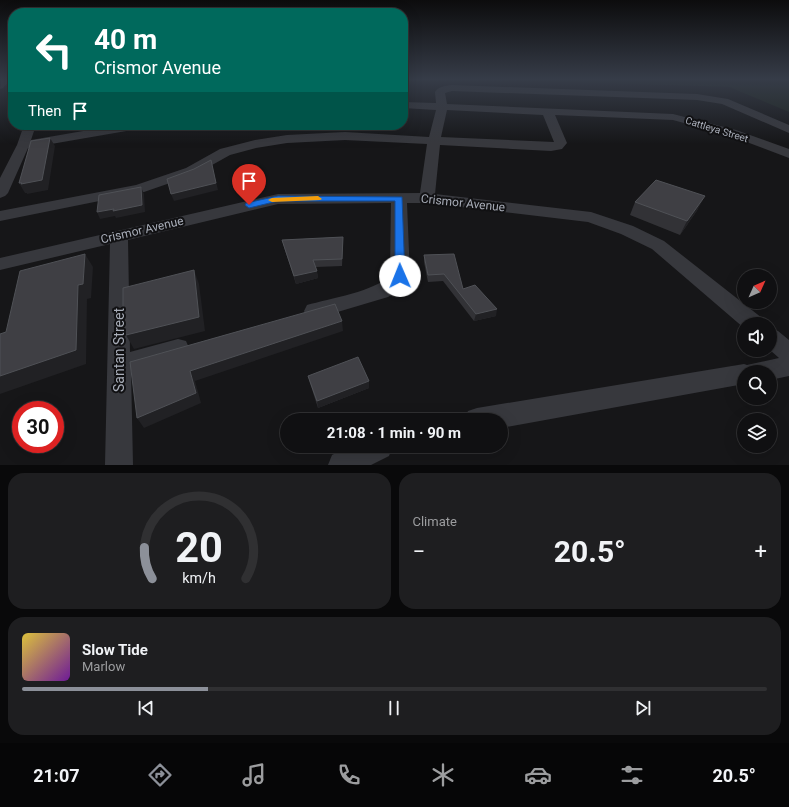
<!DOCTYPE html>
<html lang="en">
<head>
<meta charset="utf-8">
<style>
  body { margin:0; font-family:Roboto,sans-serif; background:#1e1e20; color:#f1f3f6; height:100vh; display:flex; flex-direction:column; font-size:15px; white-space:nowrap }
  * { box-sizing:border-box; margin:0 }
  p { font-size:13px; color:#9c9d9f }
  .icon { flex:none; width:22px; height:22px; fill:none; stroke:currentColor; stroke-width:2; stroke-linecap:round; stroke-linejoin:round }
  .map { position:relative; height:465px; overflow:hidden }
  .drawer { display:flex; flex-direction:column; gap:8px; padding:8px; background:#09090a; flex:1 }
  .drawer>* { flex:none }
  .top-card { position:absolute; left:8px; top:8px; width:400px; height:122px; border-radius:16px; box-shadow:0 4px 16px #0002,0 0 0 1px #303032; background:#00695c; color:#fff; overflow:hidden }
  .needle { width:26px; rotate:45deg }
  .fabs { position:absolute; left:737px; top:269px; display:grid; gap:8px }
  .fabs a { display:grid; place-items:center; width:40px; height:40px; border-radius:50%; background:#101012; box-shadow:0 4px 16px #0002,0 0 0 1px #303032; font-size:20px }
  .speed { position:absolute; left:12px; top:401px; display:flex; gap:8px; font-size:20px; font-weight:700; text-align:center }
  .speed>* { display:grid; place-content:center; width:52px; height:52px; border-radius:50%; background:#101012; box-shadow:0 4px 16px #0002,0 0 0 1px #303032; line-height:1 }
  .speed .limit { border:6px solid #d22; background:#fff; color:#111 }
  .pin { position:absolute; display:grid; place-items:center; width:34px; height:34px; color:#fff; margin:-41px -17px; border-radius:50% 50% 50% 0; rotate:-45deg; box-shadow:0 0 4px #0007 }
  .pin .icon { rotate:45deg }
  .me { position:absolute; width:44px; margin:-22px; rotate:359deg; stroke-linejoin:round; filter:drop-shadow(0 0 3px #0008) }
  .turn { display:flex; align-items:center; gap:14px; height:84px; padding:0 20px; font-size:18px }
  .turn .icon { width:52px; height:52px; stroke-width:2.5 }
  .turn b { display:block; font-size:28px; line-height:34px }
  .then { display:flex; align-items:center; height:38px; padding:0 20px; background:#0003; gap:8px; font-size:15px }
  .big { font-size:30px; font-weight:700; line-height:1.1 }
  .drawer .card { flex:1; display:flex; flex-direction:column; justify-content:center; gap:6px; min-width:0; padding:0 14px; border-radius:16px; background:#1e1e20 }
  .drawer .dial { align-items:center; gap:0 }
  .dial svg { height:104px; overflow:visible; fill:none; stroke:#303032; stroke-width:7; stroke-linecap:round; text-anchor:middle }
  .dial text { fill:#f1f3f6; stroke:none }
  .song { display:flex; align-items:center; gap:12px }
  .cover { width:48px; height:48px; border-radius:6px; background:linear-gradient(135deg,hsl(50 70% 55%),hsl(280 70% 35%)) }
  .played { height:4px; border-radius:2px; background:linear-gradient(90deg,#8c9099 25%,#303032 25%) }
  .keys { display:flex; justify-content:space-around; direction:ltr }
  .heat { display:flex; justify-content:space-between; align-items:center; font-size:22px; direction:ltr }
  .drawer .tiles { flex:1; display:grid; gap:8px; grid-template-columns:1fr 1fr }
  .card:last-child { grid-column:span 2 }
  .trip { position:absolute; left:280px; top:413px; width:228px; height:40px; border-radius:20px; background:#101012; box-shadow:0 4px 16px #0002,0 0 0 1px #303032; font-weight:700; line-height:40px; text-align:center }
  .tabs { display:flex; height:64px; justify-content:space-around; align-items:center; background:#060607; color:#9c9d9f }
  .tabs .icon { width:28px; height:28px }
  .tabs .selected { color:#8c9099 }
  .tabs b { font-size:18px; color:#f1f3f6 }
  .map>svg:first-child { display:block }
</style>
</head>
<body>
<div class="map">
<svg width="789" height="465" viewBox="0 0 789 465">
  <rect width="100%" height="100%" fill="#161618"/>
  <polygon fill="#1c231d" points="482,79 789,79 789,112 729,87"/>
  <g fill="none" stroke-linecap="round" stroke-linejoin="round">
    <g fill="#37383d" fill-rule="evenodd">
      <polygon points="1,79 11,79 3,88 0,89"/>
      <path d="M452 85 697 94 728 99 789 125V133L722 104 697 100 452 91 445 93 447 104 673 114 736 130 789 149V158L728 135 673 120 555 115 567 143 562 149 551 151 440 145 435 194 591 212 633 226 664 241 762 318 765 324H744V328L652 249 621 234 588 222 427 203H407L410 276 401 289 388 297 314 319 307 317 304 311 307 305C328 299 377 291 390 275L391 203 278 204 128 240 130 352 178 339 186 341 189 348 186 355 131 371 133 465H105L110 244 0 270V258L278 194 420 193 427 144 345 140 287 143 256 148 230 155 196 174 144 192 0 221V211L136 185 186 168 220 149 255 140 287 135 345 132 429 137 436 110 403 108V102L436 103 435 92C439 86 445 86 452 85ZM447 110 543 115 554 142 441 137Z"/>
      <polygon points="24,125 36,125 31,140 118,125 144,125 142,127 138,129 28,148 8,193 5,196 0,198 0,178 17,145"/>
      <polygon points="770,328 778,331 789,340 789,376 770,380 770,372 744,372 744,384 501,428 501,420 464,420 468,411 477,408 744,364 747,365 779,358 770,350"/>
      <polygon points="350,446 393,446 389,456 371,465 328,465 332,455"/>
    </g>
  </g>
  <g fill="#323236">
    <polygon points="635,202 698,209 680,235 630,215"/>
    <polygon points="343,237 343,244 342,266 316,267 318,278 296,284 284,247 282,240"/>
    <polygon points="424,255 463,289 496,316 474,321 443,281 428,282 424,262"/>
    <polygon points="308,376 369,388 318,408 310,383"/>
  </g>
  <g fill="#212124">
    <polygon points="50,138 55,146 48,190 27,194 27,193 25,193 19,183"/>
    <polygon points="211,160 218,190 174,201 171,194"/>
    <polygon points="141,187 144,194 145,212 116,218 115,216 100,219 97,212"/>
    <polygon points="705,196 698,209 680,235 687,221"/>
    <polygon points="85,254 93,267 91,298 87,299 86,364 0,394 0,376 78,285"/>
    <polygon points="194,270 199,284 205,331 134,349 126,335"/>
    <polygon points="317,271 318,278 296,284 294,276"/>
    <polygon points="497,309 496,316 474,321 476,314"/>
    <polygon points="342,321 343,331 195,381 201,403 144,428 137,418 190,371"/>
    <polygon points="369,381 369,388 318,408 317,401"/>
  </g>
  <g fill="#3f3f44" stroke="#4f5156">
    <polygon points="50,138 42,180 21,184 22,183 19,183 31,141"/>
    <polygon points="211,160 216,183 171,194 167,179 194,169"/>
    <polygon points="656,180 705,196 687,221 635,202"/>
    <polygon points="141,187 142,205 113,211 114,209 97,212 99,195"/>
    <polygon points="343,237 342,259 313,260 317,271 294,276 282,240"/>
    <polygon points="85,254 83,284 78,285 76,350 0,376 0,334 6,332 20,271"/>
    <polygon points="454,254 463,289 475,285 497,309 476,314 444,274 428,275 424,255"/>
    <polygon points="194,270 199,317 126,335 123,325 123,288"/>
    <polygon points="335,304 342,321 190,371 196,393 137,418 130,362"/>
    <polygon points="358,357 369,381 317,401 308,376"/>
  </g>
  <linearGradient id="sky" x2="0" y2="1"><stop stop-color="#0c0c0d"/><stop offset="0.55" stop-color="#363c48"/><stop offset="1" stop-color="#363c48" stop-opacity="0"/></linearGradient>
  <rect width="789" height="144" fill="url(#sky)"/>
  <polygon fill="#1a73e8" stroke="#114b97" points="278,196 402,197 405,276 403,279 396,279 395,276 395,201 278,201 249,208 245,205 246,203"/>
  <polygon fill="#f59e0b" points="318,196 322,199 320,200 272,202 268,200 272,198"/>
  <g text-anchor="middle" stroke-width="4" stroke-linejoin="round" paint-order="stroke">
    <g font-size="10" fill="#a8adb8" stroke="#111113">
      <text transform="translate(717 129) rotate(17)" y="4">Cattleya Street</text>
    </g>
    <g font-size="12" fill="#a8adb8" stroke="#111113">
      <text transform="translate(463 203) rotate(6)" y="4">Crismor Avenue</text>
      <text transform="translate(142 230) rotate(-13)" y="4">Crismor Avenue</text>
    </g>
    <g font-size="14" fill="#a8adb8" stroke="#111113">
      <text transform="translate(119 350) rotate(-90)" y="5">Santan Street</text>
    </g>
  </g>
</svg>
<div class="fabs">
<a><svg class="needle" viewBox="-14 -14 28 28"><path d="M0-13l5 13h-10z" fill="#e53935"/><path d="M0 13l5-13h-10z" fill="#9c9d9f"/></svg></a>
<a><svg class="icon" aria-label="sound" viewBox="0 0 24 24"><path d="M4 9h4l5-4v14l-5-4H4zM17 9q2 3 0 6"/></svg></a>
<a><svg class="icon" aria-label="search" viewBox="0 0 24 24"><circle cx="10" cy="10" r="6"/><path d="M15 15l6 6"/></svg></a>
<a><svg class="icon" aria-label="layers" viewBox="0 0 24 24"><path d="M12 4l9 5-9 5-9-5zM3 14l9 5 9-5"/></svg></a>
</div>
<div class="speed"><div class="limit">30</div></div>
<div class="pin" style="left:249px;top:205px;background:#d93025"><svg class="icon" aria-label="arrive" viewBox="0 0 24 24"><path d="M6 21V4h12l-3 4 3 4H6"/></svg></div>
<svg class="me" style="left:400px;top:276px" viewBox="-20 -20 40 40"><circle r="19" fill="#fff"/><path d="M0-13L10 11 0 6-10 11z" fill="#1a73e8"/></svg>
<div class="trip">21:08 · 1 min · 90 m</div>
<div class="top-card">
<div class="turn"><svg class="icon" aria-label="left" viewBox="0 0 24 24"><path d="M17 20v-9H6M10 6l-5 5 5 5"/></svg><div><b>40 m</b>Crismor Avenue</div></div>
<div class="then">Then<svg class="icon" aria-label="arrive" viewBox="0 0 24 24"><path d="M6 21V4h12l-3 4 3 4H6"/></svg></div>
</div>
</div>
<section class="drawer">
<div class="tiles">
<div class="card dial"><svg viewBox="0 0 100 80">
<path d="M14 69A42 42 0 1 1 86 69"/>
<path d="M14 69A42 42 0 0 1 8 45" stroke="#8c9099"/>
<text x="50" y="56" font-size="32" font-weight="700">20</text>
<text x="50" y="72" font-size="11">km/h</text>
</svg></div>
<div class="card"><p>Climate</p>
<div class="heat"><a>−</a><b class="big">20.5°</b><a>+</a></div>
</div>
<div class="card">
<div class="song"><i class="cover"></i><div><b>Slow Tide</b><p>Marlow</p></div></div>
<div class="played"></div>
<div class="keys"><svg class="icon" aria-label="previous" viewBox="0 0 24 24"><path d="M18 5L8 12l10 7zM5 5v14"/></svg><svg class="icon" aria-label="pause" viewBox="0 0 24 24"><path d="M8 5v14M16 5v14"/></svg><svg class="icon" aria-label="next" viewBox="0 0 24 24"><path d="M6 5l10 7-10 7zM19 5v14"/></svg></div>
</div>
</div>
</section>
<nav class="tabs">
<b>21:07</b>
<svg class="icon selected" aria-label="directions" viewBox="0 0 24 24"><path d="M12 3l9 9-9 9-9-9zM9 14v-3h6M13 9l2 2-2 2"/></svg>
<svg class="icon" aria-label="music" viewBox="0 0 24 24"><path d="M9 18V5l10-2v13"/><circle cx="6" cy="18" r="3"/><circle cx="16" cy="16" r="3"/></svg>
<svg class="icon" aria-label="phone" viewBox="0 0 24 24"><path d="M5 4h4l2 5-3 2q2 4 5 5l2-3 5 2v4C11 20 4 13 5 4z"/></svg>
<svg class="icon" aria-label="climate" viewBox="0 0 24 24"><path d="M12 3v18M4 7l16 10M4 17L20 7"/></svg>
<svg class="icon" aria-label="car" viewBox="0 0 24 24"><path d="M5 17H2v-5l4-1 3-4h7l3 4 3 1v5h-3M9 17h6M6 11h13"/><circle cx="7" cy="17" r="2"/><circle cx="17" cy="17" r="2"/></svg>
<svg class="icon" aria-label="filters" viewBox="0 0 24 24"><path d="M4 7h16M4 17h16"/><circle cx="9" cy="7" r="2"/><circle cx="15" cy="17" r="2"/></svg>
<b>20.5°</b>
</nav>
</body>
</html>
